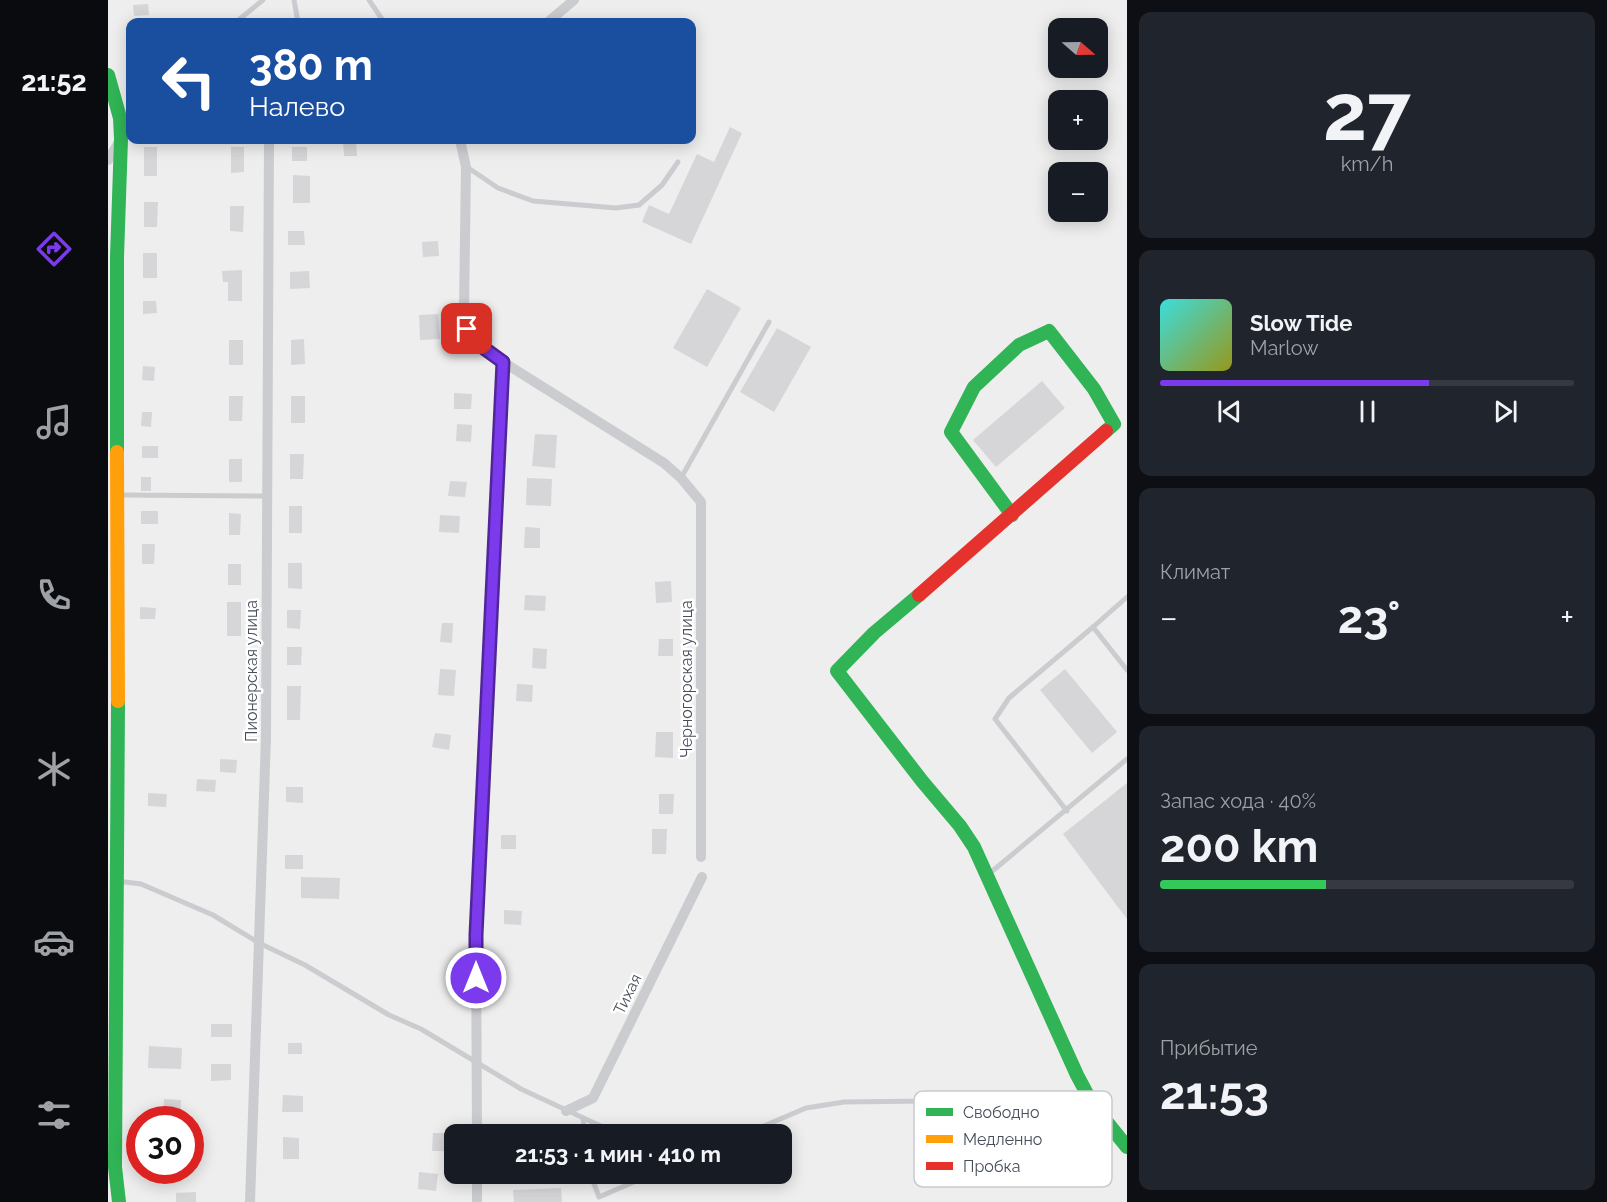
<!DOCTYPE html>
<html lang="ru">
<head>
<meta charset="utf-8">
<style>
  body { margin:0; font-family:Raleway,sans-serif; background:#20242c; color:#f1f3f6; height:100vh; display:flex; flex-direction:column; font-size:22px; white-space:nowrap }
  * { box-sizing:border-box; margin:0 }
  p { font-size:20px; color:#9ea1a6 }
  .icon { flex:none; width:33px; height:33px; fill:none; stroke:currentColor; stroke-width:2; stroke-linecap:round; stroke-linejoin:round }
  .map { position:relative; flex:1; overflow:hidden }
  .panel { display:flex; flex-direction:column; gap:12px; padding:12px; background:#0d0f14; width:480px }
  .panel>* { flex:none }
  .banner { position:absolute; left:18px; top:18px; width:570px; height:126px; border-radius:12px; box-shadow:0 3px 15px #0003; background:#1a4fa0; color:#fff; overflow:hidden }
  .needle { width:39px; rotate:110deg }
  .buttons { position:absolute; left:940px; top:18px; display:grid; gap:12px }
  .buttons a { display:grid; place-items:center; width:60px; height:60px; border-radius:12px; background:#171b24; box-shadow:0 3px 15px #0003; font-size:30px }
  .speed { position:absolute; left:18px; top:1106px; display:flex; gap:12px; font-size:30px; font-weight:700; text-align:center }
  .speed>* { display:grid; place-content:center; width:78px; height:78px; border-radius:50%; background:#171b24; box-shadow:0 3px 15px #0003; line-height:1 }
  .speed .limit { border:9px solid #d22; background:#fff; color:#111 }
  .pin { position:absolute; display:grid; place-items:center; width:51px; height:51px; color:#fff; margin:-26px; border-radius:12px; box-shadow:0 3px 9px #0006 }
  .me { position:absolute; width:66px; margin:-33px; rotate:0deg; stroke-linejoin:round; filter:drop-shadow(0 0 4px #0008) }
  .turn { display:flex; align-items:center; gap:21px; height:126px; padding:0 24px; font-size:27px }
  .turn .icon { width:78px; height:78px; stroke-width:2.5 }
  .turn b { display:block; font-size:42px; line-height:51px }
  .big { font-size:45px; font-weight:700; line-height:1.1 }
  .panel .tile { flex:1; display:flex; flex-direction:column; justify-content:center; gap:9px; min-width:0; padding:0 21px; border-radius:12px; background:#20242c }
  .panel .dial { align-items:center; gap:0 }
  .dial b { font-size:78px; line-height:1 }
  .song { display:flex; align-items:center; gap:18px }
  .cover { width:72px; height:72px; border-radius:9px; background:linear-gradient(135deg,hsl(180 70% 55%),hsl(60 70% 35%)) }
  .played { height:6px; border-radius:3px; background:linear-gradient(90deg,#7c3aed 65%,#363941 65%) }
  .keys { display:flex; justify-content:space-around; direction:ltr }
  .heat { display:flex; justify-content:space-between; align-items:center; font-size:33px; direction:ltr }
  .charge { height:9px; border-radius:4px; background:linear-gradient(90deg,#34c759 40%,#363941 0) }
  .trip { position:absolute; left:336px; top:1124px; width:348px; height:60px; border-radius:12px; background:#171b24; box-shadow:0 3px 15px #0003; font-weight:700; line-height:60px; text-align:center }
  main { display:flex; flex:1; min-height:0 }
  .dock { display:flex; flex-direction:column; width:108px; justify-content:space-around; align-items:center; background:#090b0e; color:#9ea1a6 }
  .dock .icon { width:42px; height:42px }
  .dock .selected { color:#7c3aed }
  .dock b { font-size:27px; color:#f1f3f6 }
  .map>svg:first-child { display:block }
</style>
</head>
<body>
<main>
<nav class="dock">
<b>21:52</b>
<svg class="icon selected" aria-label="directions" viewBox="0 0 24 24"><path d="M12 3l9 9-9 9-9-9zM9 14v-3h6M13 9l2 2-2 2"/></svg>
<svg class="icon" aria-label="music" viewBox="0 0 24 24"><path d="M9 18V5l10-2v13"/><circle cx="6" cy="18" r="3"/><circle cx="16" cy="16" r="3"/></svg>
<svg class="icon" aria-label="phone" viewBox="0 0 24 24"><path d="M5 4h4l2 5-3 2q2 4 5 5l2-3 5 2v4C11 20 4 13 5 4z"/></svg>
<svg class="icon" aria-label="climate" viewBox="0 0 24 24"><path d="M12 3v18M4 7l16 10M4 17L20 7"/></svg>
<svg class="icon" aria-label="car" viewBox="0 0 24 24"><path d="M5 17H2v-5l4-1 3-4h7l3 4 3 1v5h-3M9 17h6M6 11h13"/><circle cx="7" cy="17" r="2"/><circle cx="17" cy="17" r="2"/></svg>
<svg class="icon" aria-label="filters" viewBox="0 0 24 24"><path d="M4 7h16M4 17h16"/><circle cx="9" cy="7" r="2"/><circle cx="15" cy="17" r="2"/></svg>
</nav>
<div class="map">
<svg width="1019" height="1202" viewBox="0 0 1019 1202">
  <rect width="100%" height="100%" fill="#efeeee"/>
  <g fill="#d6d6d8">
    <polygon points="40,4 41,15 26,16 25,5"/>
    <polygon points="622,127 634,133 583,244 534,222 541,205 561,214 589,154 606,162"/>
    <polygon points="235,141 248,141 249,156 236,156"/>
    <rect x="36" y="147" width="13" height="29"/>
    <polygon points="123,147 136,147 136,172 123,173"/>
    <rect x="184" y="147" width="15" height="14"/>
    <polygon points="185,175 202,176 202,203 185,203"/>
    <polygon points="36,202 50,202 49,227 36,227"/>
    <polygon points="122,206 136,206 135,232 122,231"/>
    <polygon points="180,231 196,231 197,245 180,245"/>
    <polygon points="330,241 331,256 315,257 314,242"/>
    <rect x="35" y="253" width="14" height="25"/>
    <polygon points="134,270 134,301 120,301 120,282 115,282 114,271"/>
    <polygon points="201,271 202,288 182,289 182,272"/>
    <polygon points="599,289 633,308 599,367 565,348"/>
    <polygon points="35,301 48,301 49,313 35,314"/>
    <polygon points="330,314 332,339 312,340 311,315"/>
    <polygon points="669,328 703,347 666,412 632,392"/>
    <polygon points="196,339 197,364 183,365 183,340"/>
    <rect x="121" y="340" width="14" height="25"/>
    <polygon points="35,366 47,367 46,381 34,380"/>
    <polygon points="934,381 957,408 888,467 865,440"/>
    <polygon points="346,393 364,394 363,409 346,409"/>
    <polygon points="121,396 135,396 134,421 121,421"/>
    <rect x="183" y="396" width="14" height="27"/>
    <polygon points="34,412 44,412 43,427 33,426"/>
    <polygon points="349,424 364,425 363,442 348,441"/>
    <polygon points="427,434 449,435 447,468 424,466"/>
    <rect x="34" y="446" width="16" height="12"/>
    <polygon points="182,454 196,454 195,479 182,479"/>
    <rect x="121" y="459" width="13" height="23"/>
    <rect x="33" y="477" width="10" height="14"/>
    <polygon points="419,478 444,479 443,506 418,505"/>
    <polygon points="342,481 359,482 357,497 340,496"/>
    <rect x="181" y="506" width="13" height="27"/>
    <rect x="33" y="511" width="17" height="13"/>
    <polygon points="121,513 133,514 132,535 121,535"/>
    <polygon points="332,515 352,516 351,533 331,532"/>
    <polygon points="417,527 432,528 432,548 416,548"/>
    <polygon points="34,544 47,544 46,564 34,564"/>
    <polygon points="180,563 194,563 194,589 180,588"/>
    <rect x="120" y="564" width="13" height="21"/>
    <polygon points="563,581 564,602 548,603 547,582"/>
    <polygon points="417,595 438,596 437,611 416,610"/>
    <rect x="119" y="602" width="14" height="34"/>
    <polygon points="32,607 48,608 47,619 32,619"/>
    <polygon points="179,610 193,610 192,629 179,628"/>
    <polygon points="334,623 345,623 344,643 332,642"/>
    <polygon points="551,639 565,639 565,656 550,656"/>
    <polygon points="179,647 194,647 193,665 179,665"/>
    <polygon points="425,648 439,649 438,669 424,668"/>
    <polygon points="332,669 348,670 346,696 330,695"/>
    <polygon points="957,669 1009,732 984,753 932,690"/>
    <polygon points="409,684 425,685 424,702 408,701"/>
    <polygon points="179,686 193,686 192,720 179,720"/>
    <polygon points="548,732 565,732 565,758 547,757"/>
    <polygon points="327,733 343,735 341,750 324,747"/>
    <polygon points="112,759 129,760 128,773 112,772"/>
    <polygon points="89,779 108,780 107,792 88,791"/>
    <polygon points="1019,783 1019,919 955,834"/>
    <polygon points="178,787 195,787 195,803 178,802"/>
    <polygon points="40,793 59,794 58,807 40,806"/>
    <polygon points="551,794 566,794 565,814 551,814"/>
    <polygon points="544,829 559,829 558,854 544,854"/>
    <rect x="393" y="835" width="15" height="14"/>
    <rect x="177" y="855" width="18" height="14"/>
    <polygon points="193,877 232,878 231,899 193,898"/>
    <polygon points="396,910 414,911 413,925 396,924"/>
    <rect x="103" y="1024" width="21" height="13"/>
    <rect x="180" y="1043" width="14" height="11"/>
    <polygon points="41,1046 74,1048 73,1069 40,1068"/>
    <polygon points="103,1064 123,1064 123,1080 103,1081"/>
    <polygon points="175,1095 195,1096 195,1112 174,1112"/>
    <polygon points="56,1099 73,1100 72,1119 55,1119"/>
    <polygon points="325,1133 340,1133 339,1151 324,1151"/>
    <polygon points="175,1137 191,1138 191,1159 175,1159"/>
    <polygon points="311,1172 330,1174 328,1191 310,1189"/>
    <polygon points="453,1188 454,1202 406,1202 405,1190"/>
    <polygon points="88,1192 88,1202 68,1202 68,1193"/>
  </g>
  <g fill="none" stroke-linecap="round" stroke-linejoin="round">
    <g stroke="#cacccf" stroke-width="5">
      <polyline points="186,0 190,22"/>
      <polyline points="261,0 276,22"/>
      <polyline points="128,22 155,0"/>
      <polyline points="359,167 390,188 425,201 508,208 531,205 554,185 570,162"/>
      <polyline points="573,478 661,322"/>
      <polyline points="12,495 158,496"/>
      <polyline points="985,627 1019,597"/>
      <polyline points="959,811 887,719 901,698 985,627 1019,670"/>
      <polyline points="882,873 1019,759"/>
      <polyline points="9,881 33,884 105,915 151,943 197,965 281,1015 313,1029 413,1089 510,1134"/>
      <polyline points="475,1119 477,1134"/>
      <polyline points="637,1134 698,1108 736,1102 820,1101 886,1095 956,1099 980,1104"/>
      <polyline points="482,1173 491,1197 547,1173"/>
    </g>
    <g stroke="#cacccf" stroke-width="10">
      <polyline points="440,22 466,0"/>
      <path d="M352 140 358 167 356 311C359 329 362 338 376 350L556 463 573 478 593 502V857"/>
      <polyline points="0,160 13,139 22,129"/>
      <polyline points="458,1111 485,1098 594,877"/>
      <polyline points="369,1134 368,935 395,362"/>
      <polyline points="142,1202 158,737 161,140"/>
      <polyline points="369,1202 369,1173"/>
    </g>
    <g stroke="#30b455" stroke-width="14">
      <polyline points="0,75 12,118 13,139 9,257 9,452"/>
      <polyline points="904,515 843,432 866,387 911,345 941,331 986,389 1006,424 998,431"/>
      <polyline points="811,595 766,633 729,671 814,781 852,826 866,847 969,1075 985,1105 1019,1147"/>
      <polyline points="10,701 7,1167 11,1202"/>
    </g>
    <polyline stroke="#ff9f0a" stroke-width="14" points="9,452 10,701"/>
    <polyline stroke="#e5322d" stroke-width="14" points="811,595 998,431"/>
  </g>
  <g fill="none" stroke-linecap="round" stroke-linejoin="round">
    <defs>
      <polyline id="route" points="359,329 366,341 395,362 368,935 368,978"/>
    </defs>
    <use href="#route" stroke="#51269a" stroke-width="15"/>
    <use href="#route" stroke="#7c3aed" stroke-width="10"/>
  </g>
  <g text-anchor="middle" stroke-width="5" stroke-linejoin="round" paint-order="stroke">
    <g font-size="16" fill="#464e5a" stroke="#fff">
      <text transform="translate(143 671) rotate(-90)" y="6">Пионерская улица</text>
      <text transform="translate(578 679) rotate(-90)" y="6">Черногорская улица</text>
      <text transform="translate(519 994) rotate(-64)" y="6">Тихая</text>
    </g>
  </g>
  <rect x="806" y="1091" width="198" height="96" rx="9" fill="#fff" stroke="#c8cace" stroke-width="1.5"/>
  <rect x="818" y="1108" width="27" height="8" fill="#30b455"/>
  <rect x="818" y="1135" width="27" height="8" fill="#ff9f0a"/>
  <rect x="818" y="1162" width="27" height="8" fill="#e5322d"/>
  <g font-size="16" fill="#464e5a">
    <text x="855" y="1118">Свободно</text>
    <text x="855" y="1145">Медленно</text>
    <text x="855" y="1172">Пробка</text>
  </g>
</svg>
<div class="buttons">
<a><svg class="needle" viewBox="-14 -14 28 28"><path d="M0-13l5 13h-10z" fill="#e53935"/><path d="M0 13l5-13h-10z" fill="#9ea1a6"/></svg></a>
<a>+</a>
<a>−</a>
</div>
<div class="speed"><div class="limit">30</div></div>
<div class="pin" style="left:359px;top:329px;background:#d93025"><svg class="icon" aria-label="arrive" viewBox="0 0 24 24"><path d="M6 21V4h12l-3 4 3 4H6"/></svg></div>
<svg class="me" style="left:368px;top:978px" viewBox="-20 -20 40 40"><circle r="17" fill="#7c3aed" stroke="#fff" stroke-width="3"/><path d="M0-11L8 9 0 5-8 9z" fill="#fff"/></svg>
<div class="trip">21:53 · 1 мин · 410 m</div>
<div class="banner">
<div class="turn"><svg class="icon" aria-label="left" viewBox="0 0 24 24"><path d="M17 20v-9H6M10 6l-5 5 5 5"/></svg><div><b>380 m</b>Налево</div></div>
</div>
</div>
<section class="panel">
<div class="tile dial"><b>27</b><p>km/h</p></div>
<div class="tile">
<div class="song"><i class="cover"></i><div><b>Slow Tide</b><p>Marlow</p></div></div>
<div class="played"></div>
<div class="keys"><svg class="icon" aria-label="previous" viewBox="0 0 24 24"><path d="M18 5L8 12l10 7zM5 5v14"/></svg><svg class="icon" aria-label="pause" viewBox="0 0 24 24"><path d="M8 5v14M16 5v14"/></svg><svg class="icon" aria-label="next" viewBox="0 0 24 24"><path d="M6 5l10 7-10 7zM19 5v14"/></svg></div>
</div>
<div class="tile"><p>Климат</p>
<div class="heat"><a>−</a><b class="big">23°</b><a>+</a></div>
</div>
<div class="tile"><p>Запас хода · 40%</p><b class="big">200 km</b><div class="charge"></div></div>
<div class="tile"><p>Прибытие</p><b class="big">21:53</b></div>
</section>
</main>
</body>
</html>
